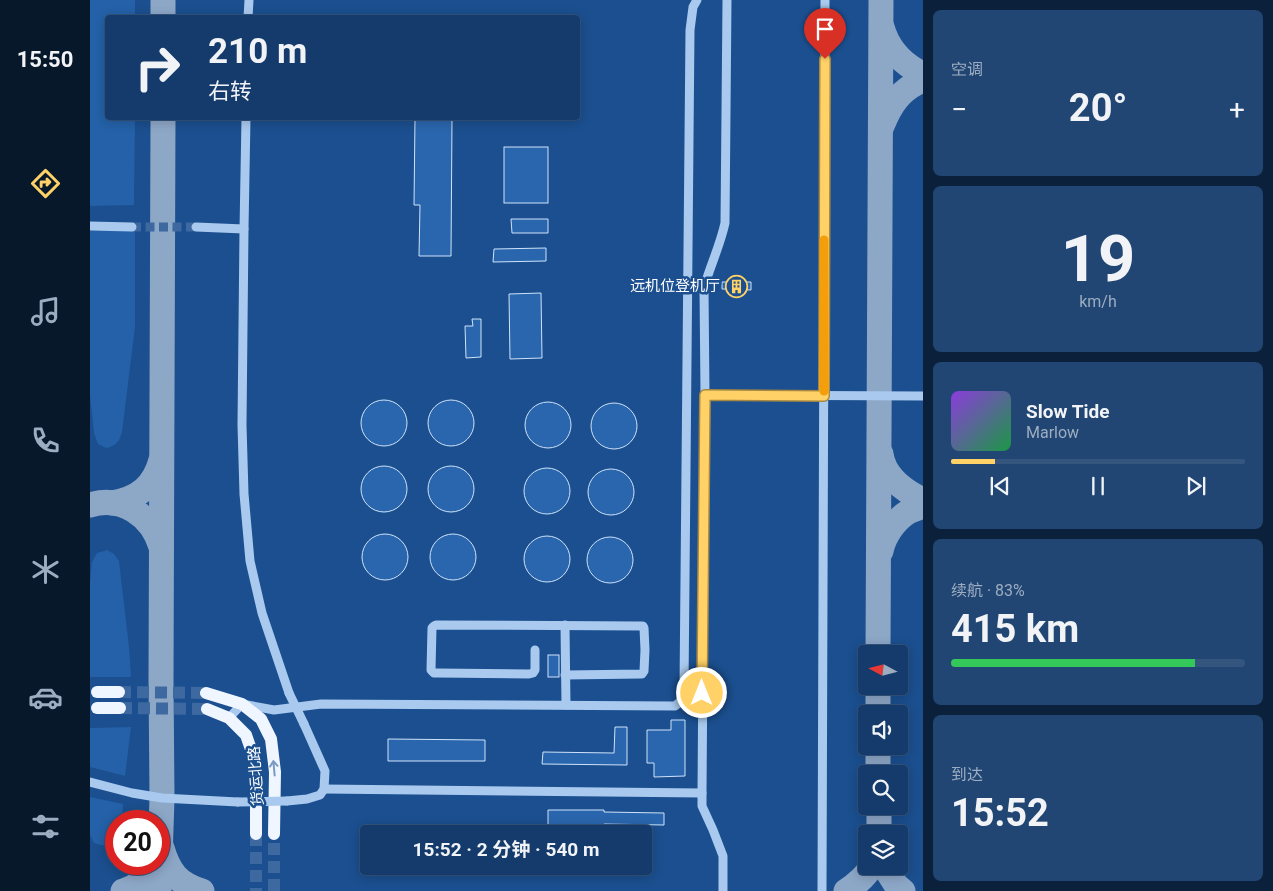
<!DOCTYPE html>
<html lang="zh">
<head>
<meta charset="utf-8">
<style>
  body { margin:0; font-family:Roboto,"Noto Sans SC",sans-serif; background:#214673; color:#f1f3f6; height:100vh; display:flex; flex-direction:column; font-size:19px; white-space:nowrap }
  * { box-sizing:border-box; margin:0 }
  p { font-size:16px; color:#9dadc1 }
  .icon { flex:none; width:28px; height:28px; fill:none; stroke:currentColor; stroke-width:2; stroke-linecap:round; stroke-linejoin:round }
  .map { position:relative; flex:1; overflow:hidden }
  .details { display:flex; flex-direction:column; gap:10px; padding:10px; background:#0b203b; width:350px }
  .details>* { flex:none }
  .top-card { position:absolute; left:15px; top:15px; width:475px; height:105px; border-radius:5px; box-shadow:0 2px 12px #0003,0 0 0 1px #33557e; background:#143b6b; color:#f1f3f6; overflow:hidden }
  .needle { width:32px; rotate:277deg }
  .controls { position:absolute; left:768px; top:645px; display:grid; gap:10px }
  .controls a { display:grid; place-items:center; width:50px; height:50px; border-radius:5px; background:#143b6b; box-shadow:0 2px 12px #0003,0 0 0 1px #33557e; font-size:25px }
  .speed { position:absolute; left:15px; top:810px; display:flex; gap:10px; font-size:25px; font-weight:700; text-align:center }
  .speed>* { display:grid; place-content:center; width:65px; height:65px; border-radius:50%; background:#143b6b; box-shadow:0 2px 12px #0003,0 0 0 1px #33557e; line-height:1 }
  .speed .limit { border:8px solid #d22; background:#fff; color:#111 }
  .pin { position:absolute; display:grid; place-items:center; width:42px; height:42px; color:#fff; margin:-51px -21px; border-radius:50% 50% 50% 0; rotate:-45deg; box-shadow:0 0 5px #0007 }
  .pin .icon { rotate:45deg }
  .me { position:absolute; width:55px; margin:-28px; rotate:0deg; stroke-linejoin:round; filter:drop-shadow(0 0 4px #0008) }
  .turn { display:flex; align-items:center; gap:18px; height:105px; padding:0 20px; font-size:22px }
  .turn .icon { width:65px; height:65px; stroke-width:2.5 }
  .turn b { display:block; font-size:35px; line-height:42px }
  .big { font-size:38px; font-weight:700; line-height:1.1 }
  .details .tile { flex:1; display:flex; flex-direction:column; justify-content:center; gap:8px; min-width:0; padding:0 18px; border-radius:8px; background:#214673 }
  .details .dial { align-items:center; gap:0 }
  .dial b { font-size:65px; line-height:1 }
  .song { display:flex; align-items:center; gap:15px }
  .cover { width:60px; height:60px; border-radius:8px; background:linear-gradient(135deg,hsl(270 70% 55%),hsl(140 70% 35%)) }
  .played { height:5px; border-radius:2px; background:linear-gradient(90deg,#ffd166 15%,#33557e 15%) }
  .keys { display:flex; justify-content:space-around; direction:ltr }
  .heat { display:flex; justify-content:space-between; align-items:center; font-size:28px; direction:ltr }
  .charge { height:8px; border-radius:4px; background:linear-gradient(90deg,#34c759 83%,#33557e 0) }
  .trip { position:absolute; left:270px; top:825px; width:292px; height:50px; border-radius:5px; background:#143b6b; box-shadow:0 2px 12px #0003,0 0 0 1px #33557e; font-weight:700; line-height:50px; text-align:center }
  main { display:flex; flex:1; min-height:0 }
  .dock { display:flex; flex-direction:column; width:90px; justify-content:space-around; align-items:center; background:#08182b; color:#9dadc1 }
  .dock .icon { width:35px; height:35px }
  .dock .current { color:#ffd166 }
  .dock b { font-size:22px; color:#f1f3f6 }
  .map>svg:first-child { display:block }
</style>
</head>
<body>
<main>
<nav class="dock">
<b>15:50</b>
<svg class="icon current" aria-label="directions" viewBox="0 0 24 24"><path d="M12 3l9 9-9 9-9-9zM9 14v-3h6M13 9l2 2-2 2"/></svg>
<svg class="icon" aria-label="music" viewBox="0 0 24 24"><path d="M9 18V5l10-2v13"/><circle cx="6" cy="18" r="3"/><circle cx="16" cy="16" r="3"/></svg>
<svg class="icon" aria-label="phone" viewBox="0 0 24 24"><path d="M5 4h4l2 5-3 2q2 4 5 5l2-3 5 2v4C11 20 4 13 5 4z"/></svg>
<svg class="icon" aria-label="climate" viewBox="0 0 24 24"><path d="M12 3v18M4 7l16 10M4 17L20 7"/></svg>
<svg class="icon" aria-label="car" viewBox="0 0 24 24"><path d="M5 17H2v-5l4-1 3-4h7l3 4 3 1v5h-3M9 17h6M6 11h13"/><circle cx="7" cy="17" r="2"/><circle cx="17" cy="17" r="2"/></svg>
<svg class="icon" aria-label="filters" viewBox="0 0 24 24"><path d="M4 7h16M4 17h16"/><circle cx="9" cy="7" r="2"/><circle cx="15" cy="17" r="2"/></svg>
</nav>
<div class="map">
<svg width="833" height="891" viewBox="0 0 833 891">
  <rect width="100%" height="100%" fill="#1b4f8f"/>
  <g fill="#2461a8">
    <polygon points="0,0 45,0 45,17 18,18 18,118 45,118 44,205 0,206"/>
    <path d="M45 230V327L32 432C29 442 26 446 16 448L8 444 4 433 0 395V231Z"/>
    <polygon points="17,550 24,554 29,561 39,647 41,677 0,677 0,583 2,562 7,553"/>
    <polygon points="41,727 35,776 0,767 0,728"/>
    <path d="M0 797 33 804 32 821H26V841C19 847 13 846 4 843L0 835Z"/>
  </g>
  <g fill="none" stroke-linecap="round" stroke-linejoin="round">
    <g stroke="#8da7c7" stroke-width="25">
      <polyline points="73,18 73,0"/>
      <path d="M792 27C798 49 812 64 833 74"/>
      <path d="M792 126C801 104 810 90 833 80"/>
      <path d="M791 454C794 476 814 491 833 500"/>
      <path d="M22 503C49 498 64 486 71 460"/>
      <path d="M0 505C32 495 62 516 71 547"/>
      <path d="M791 551C794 536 805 520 818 512 823 510 828 508 833 506"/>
      <polyline points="788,654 791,0"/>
      <polyline points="788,686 788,714"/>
      <polyline points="788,746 788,774"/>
      <polyline points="789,806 789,834"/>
      <path d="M72 848C79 872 88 884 112 891"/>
      <polyline points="794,866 806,885 813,891"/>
      <path d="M33 891C48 887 57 877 65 864"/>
      <polyline points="69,891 72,798 71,679 73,118"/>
      <path d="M756 891C767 884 775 877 782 866"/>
    </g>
  </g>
  <g fill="#2a66ad" stroke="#cfe3fa">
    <polygon points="325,118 362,118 361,256 329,256 330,205 324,205"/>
    <rect x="414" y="147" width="44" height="56"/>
    <polygon points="421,219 458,219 458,233 422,233"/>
    <polygon points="456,248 456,261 403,262 404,249"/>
    <polygon points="632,282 661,282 661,290 632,289"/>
    <polygon points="451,293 452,358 420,359 419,294"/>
    <polygon points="382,319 391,319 391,357 376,358 375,326 383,326"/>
    <circle cx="361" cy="423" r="23"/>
    <circle cx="294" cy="423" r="23"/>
    <circle cx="458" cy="425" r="23"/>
    <circle cx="524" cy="426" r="23"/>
    <circle cx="294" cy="489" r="23"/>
    <circle cx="361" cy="489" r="23"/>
    <circle cx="457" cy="491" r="23"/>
    <circle cx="521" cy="492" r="23"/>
    <circle cx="363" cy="557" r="23"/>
    <circle cx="295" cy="557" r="23"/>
    <circle cx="457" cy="559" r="23"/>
    <circle cx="520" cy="560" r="23"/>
    <rect x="458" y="655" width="11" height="22"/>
    <polygon points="581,720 595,720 595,776 564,777 564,763 557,763 557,730 581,730"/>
    <polygon points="525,727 537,727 537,765 452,764 453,752 524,753"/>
    <polygon points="298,739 395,740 395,761 298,761"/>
    <polygon points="458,810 514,810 514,812 574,813 574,825 514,824 514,828 458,828"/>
  </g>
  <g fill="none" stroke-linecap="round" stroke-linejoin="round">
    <polyline stroke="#3d69a0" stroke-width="9" stroke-dasharray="9 4.5" stroke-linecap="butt" points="42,227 106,227"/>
    <g stroke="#3d69a0" stroke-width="12" stroke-dasharray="12 6" stroke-linecap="butt">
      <polyline points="29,692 116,693"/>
      <polyline points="30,708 117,709"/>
      <polyline points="166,834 166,891"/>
      <polyline points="184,891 184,834"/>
    </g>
    <g stroke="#a9c9ee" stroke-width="9">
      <polyline points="158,18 159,0"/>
      <polyline points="156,118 154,229 152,425 154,494 160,561 172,613 199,693"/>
      <polyline points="0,226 42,227"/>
      <polyline points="106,227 154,229"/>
      <polyline points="615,395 833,396"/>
      <polyline points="475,625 476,705"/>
      <polyline points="445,650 445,670 443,673 439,674 347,673 344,673 341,670 342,628 344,626 346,625 553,626 554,628 555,650 554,671 552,674 475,675"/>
      <polyline points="139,718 152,704 184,710 231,704 585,706 591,701 594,689 600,30 603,7 607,0"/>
      <polyline points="0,782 42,793 72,798 148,802"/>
      <polyline points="234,789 612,793"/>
      <polyline points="197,801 217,799 230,795 234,789 235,771 214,724"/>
      <path d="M633 891V856L623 830 612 806V793L615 395 614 288C620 266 630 246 635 223L637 0"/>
      <polyline points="732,891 735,0"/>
    </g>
    <g stroke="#f0f6ff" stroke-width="12">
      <polyline points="7,692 29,692"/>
      <polyline points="116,693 152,704 171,719 181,739 185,772 184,834"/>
      <polyline points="7,708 30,708"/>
      <polyline points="117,709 139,718 156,735 163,755 166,775 166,834"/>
    </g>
    <g stroke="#a9c9ee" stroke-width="9">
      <polyline points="199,693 214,724"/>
      <polyline points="148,802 197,801"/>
    </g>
  </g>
  <defs><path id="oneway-shaft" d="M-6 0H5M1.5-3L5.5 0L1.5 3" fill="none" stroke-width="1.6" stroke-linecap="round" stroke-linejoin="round" transform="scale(1.25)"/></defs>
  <use stroke="#7b9ac1" href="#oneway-shaft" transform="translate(184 768) rotate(-95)"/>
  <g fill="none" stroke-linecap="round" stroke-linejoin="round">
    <defs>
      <polyline id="route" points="612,693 615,395 734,396 735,59"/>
    </defs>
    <use href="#route" stroke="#a68842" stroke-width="12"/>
    <use href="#route" stroke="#ffd166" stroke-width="9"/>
    <polyline stroke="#f59e0b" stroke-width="9" points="734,391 734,240"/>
  </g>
  <defs>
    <symbol id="building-ring" viewBox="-11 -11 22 22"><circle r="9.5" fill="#1b4f8f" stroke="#ffd166" stroke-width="1.5"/><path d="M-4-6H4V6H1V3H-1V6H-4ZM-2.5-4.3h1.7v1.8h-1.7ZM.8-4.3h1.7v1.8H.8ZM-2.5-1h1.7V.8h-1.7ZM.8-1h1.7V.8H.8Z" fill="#ffd166"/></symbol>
  </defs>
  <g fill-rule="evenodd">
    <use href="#building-ring" x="634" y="274" width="25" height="25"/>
  </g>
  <g text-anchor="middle" stroke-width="5" stroke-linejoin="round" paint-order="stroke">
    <g font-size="15" fill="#fff" stroke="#1b4f8f" text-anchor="end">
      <text x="630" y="291">远机位登机厅</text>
    </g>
    <g font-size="15" fill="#fff" stroke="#1b4f8f">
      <text transform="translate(166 776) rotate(-94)" y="5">货运北路</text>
    </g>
  </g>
</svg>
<div class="controls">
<a><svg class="needle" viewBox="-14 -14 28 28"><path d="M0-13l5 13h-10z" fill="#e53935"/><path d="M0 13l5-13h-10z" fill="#9dadc1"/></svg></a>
<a><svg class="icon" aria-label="sound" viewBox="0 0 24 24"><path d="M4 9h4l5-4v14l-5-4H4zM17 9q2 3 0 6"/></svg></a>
<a><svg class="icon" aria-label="search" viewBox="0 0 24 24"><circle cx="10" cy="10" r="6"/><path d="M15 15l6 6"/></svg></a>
<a><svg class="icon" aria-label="layers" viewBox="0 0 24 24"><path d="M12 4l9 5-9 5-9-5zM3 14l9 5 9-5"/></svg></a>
</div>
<div class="speed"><div class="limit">20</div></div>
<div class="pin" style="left:735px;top:59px;background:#d93025"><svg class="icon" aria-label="arrive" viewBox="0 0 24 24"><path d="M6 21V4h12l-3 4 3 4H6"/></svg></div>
<svg class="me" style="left:612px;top:693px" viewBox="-20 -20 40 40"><circle r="17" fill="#ffd166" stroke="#fff" stroke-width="3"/><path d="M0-11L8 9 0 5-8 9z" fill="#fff"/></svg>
<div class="trip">15:52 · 2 分钟 · 540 m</div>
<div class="top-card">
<div class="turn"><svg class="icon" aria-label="right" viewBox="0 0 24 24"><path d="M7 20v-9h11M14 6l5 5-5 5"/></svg><div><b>210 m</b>右转</div></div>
</div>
</div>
<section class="details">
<div class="tile"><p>空调</p>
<div class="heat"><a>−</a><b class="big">20°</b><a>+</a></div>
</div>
<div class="tile dial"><b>19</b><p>km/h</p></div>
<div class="tile">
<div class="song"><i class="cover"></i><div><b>Slow Tide</b><p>Marlow</p></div></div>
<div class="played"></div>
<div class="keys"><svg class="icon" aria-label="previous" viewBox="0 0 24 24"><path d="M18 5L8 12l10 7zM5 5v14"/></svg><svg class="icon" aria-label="pause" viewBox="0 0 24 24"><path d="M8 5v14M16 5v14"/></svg><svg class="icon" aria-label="next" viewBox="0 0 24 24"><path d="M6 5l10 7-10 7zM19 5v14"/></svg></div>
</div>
<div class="tile"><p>续航 · 83%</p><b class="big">415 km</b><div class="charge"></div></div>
<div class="tile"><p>到达</p><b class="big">15:52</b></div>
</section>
</main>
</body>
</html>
